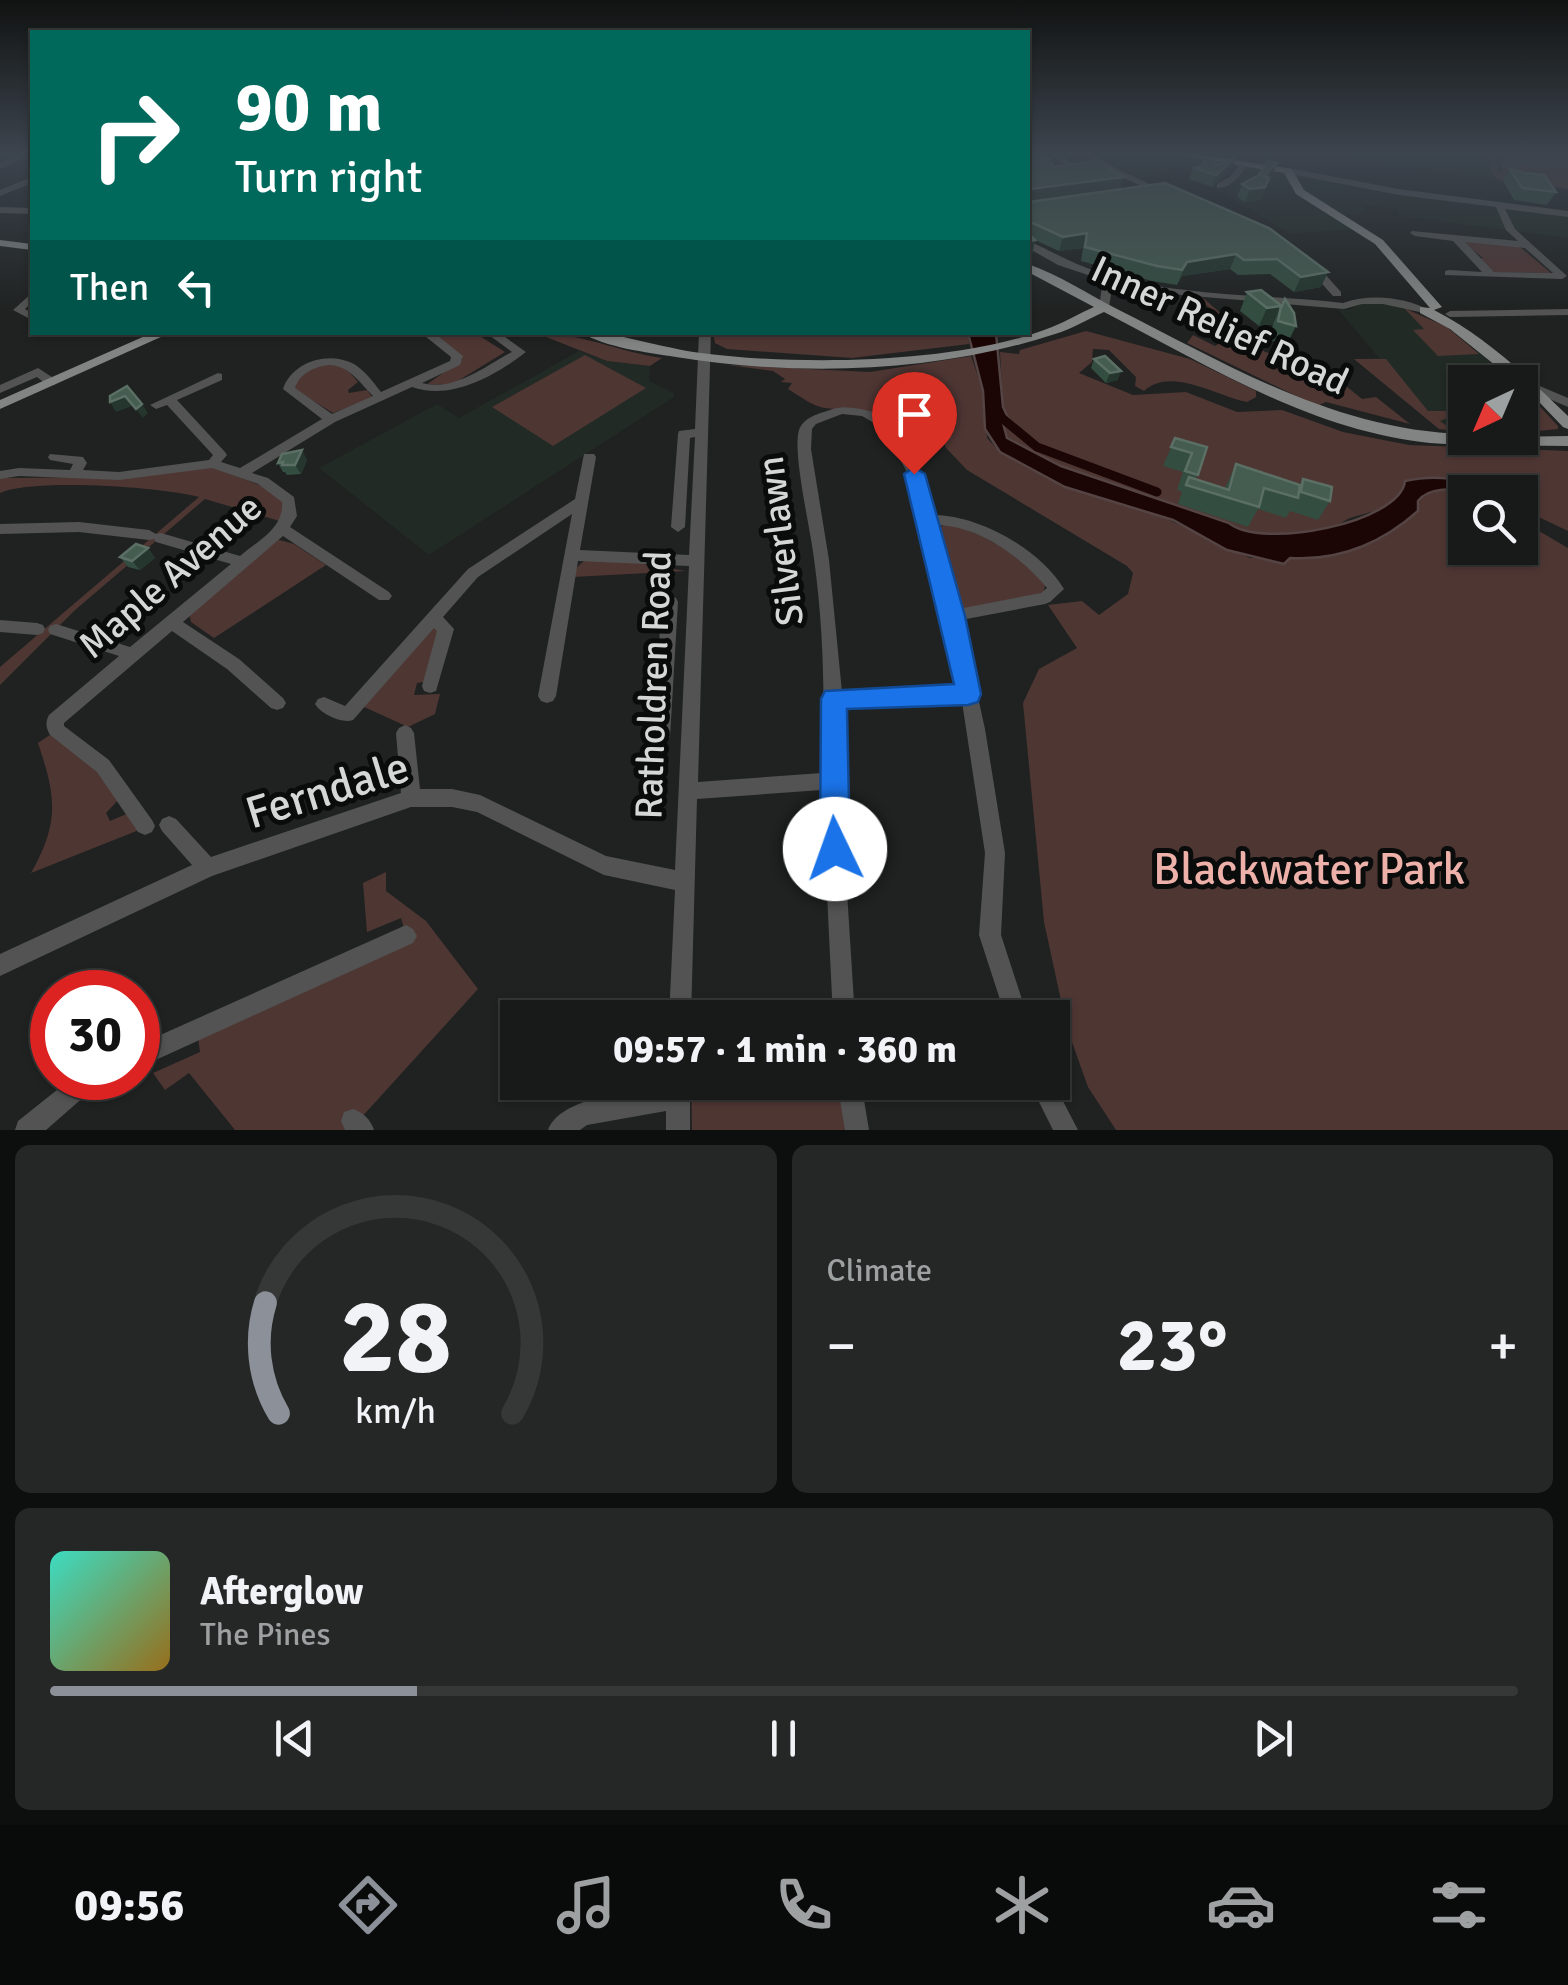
<!DOCTYPE html>
<html lang="en">
<head>
<meta charset="utf-8">
<style>
  body { margin:0; font-family:Signika,sans-serif; background:#242726; color:#f1f3f6; height:100vh; display:flex; flex-direction:column; font-size:38px; white-space:nowrap }
  * { box-sizing:border-box; margin:0 }
  p { font-size:32px; color:#9ea1a2 }
  .icon { flex:none; width:55px; height:55px; fill:none; stroke:currentColor; stroke-width:2; stroke-linecap:round; stroke-linejoin:round }
  .map { position:relative; height:1130px; overflow:hidden }
  .panel { display:flex; flex-direction:column; gap:15px; padding:15px; background:#0d0e0e; flex:1 }
  .panel>* { flex:none }
  .banner { position:absolute; left:30px; top:30px; width:1000px; height:305px; border-radius:0px; box-shadow:0 2px 8px #0004,0 0 0 2px #363838; background:#00695c; color:#fff; overflow:hidden }
  .needle { width:65px; rotate:224deg }
  .fabs { position:absolute; left:1448px; top:365px; display:grid; gap:20px }
  .fabs a { display:grid; place-items:center; width:90px; height:90px; border-radius:0px; background:#171a19; box-shadow:0 2px 8px #0004,0 0 0 2px #363838; font-size:50px }
  .speed { position:absolute; left:30px; top:970px; display:flex; gap:20px; font-size:50px; font-weight:700; text-align:center }
  .speed>* { display:grid; place-content:center; width:130px; height:130px; border-radius:50%; background:#171a19; box-shadow:0 2px 8px #0004,0 0 0 2px #363838; line-height:1 }
  .speed .limit { border:15px solid #d22; background:#fff; color:#111 }
  .pin { position:absolute; display:grid; place-items:center; width:85px; height:85px; color:#fff; margin:-102px -42px; border-radius:50% 50% 50% 0; rotate:-45deg; box-shadow:0 0 10px #0007 }
  .pin .icon { rotate:45deg }
  .me { position:absolute; width:110px; margin:-55px; rotate:357deg; stroke-linejoin:round; filter:drop-shadow(0 0 8px #0008) }
  .turn { display:flex; align-items:center; gap:35px; height:210px; padding:0 40px; font-size:45px }
  .turn .icon { width:130px; height:130px; stroke-width:2.5 }
  .turn b { display:block; font-size:70px; line-height:85px }
  .then { display:flex; align-items:center; height:95px; padding:0 40px; background:#0003; gap:20px; font-size:38px }
  .big { font-size:75px; font-weight:700; line-height:1.1 }
  .panel .card { flex:1; display:flex; flex-direction:column; justify-content:center; gap:15px; min-width:0; padding:0 35px; border-radius:15px; background:#242726 }
  .panel .dial { align-items:center; gap:0 }
  .dial svg { height:260px; overflow:visible; fill:none; stroke:#363838; stroke-width:7; stroke-linecap:round; text-anchor:middle }
  .dial text { fill:#f1f3f6; stroke:none }
  .song { display:flex; align-items:center; gap:30px }
  .cover { width:120px; height:120px; border-radius:15px; background:linear-gradient(135deg,hsl(170 70% 55%),hsl(40 70% 35%)) }
  .played { height:10px; border-radius:5px; background:linear-gradient(90deg,#8c9099 25%,#363838 25%) }
  .keys { display:flex; justify-content:space-around; direction:ltr }
  .heat { display:flex; justify-content:space-between; align-items:center; font-size:55px; direction:ltr }
  .panel .tiles { flex:1; display:grid; gap:15px; grid-template-columns:1fr 1fr }
  .card:last-child { grid-column:span 2 }
  .trip { position:absolute; left:500px; top:1000px; width:570px; height:100px; border-radius:0px; background:#171a19; box-shadow:0 2px 8px #0004,0 0 0 2px #363838; font-weight:700; line-height:100px; text-align:center }
  .menu { display:flex; height:160px; justify-content:space-around; align-items:center; background:#090a0a; color:#9ea1a2 }
  .menu .icon { width:70px; height:70px }
  .menu .active { color:#8c9099 }
  .menu b { font-size:45px; color:#f1f3f6 }
  .map>svg:first-child { display:block }
</style>
</head>
<body>
<div class="map">
<svg width="1568" height="1130" viewBox="0 0 1568 1130">
  <rect width="100%" height="100%" fill="#1f2221"/>
  <g fill="#212a25">
    <polygon points="1093,154 1158,154 1174,155 1178,160 1177,156 1232,163 1195,175 1185,166 1141,179"/>
    <polygon points="1355,154 1483,154 1496,179 1357,161"/>
    <polygon points="1241,165 1285,174 1294,189 1354,229 1291,234 1212,187 1227,180"/>
    <polygon points="1291,172 1420,197 1568,216 1568,238 1407,217 1399,215 1396,209 1363,205 1366,212 1345,216 1298,187"/>
    <polygon points="1360,304 1390,304 1442,325 1516,382 1465,382 1465,423 1439,429 1354,359 1379,358 1337,308 1349,310"/>
    <polygon points="579,351 607,361 650,366 649,381 674,393 674,397 429,555 319,468 437,404 459,418"/>
  </g>
  <g fill="#4e3633">
    <polygon points="1483,154 1494,154 1499,172 1503,173 1498,154 1568,154 1568,189 1496,179"/>
    <polygon points="1468,241 1520,247 1551,273 1494,272 1478,259 1483,258 1463,242"/>
    <polygon points="1201,296 1265,352 1333,369 1335,377 1362,399 1376,397 1410,424 1326,402 1317,406 1187,343 1193,335 1215,346 1238,332 1200,300 1190,297"/>
    <polygon points="1404,308 1447,327 1479,354 1438,356 1413,330 1424,329"/>
    <path d="M1086 331 1190 359 1256 391V397L1247 402C1216 396 1171 366 1144 391L1135 386 1136 377 1109 350 1093 349 1092 362 1079 373 1133 395 1186 392 1237 412 1282 410 1343 432 1409 445 1568 451V531L1520 508V492C1474 492 1456 471 1405 481 1401 508 1371 511 1350 518 1343 521 1337 527 1329 529 1306 539 1249 540 1229 523L1061 466 1007 437 1003 423 1009 422 1003 407 1000 352 1019 354 1020 350Z"/>
    <polygon points="968,332 969,344 852,358 727,349 715,343 713,333"/>
    <polygon points="433,333 475,333 505,352 453,384 426,385 463,359"/>
    <path d="M536 333C578 332 620 352 662 358L650 366 607 361Z"/>
    <polygon points="585,355 646,388 553,446 492,407"/>
    <path d="M971 356 983 391 987 438 1000 452 1065 487 1154 513 1250 558 1314 559 1356 549 1402 525 1418 511 1420 496 1442 490 1465 494V548H1520V520L1568 548V1130H1116L1088 1087 1067 1028 1044 922 1023 703 1039 669 1077 648 1048 605 1082 601 1099 615 1128 594 1133 573 1127 566 967 470 946 448 936 412 898 431C878 404 853 412 824 408 812 406 798 395 788 389L792 383 781 382 785 379 773 371 727 365 870 372Z"/>
    <polygon points="1354,359 1386,359 1428,411 1463,411 1454,399 1465,399 1465,416 1460,413 1440,421 1451,429 1465,423 1465,432 1439,429"/>
    <polygon points="329,364 345,367 358,382 348,390 349,393 367,390 373,398 333,413 294,389 296,378 310,369"/>
    <polygon points="1532,398 1558,426 1558,429 1520,433 1520,402"/>
    <path d="M212 467 270 489 284 503 283 522 205 499 74 611 0 685V667L199 497C161 487 34 478 0 493V478L135 477Z"/>
    <path d="M946 524C983 532 1022 556 1045 585L1044 591 1037 596 965 609 954 601 935 530Z"/>
    <polygon points="276,539 294,544 326,565 214,638 191,622 189,612"/>
    <polygon points="607,558 686,571 573,577 574,570 586,559"/>
    <polygon points="440,626 424,682 417,683 414,695 440,694 435,714 408,727 362,706 429,627"/>
    <path d="M50 735 97 770 120 798 106 813 110 821 129 813 139 830 31 873C60 821 56 797 38 743Z"/>
    <polygon points="386,872 386,891 426,921 478,989 350,1130 235,1130 189,1073 165,1090 153,1073 200,1052 198,1037 408,942 401,918 367,932 363,883"/>
    <polygon points="830,999 832,1017 691,1017 691,1001"/>
    <polygon points="691,1083 841,1083 848,1130 692,1130"/>
  </g>
  <path fill="#1c0505" stroke="#544444" stroke-width="2.5" d="M968 333H996L1003 407 1010 422 1003 423 1007 438 1061 466 1229 523C1261 550 1400 523 1405 481 1437 474 1460 478 1490 492 1468 492 1433 482 1418 501V511C1382 543 1339 561 1290 558L1284 564 1227 550 1173 520 1065 487 1000 452 985 429 983 391Z"/>
  <g fill="none" stroke-linecap="round" stroke-linejoin="round">
    <polyline stroke="#1c0505" stroke-width="9" points="997,414 1037,447 1157,492"/>
    <g fill="#525352" fill-rule="evenodd">
      <polygon points="20,154 30,154 0,169 0,163"/>
      <polygon points="1050,154 1059,154 1084,172 1077,174"/>
      <polygon points="1084,154 1093,154 1112,166 1168,193 1161,195 1106,170"/>
      <path d="M1239 165 1246 167C1239 177 1231 188 1217 188V184L1230 177Z"/>
      <path d="M1288 168 1399 189 1568 211V217L1505 209 1515 229 1567 276 1562 279 1445 275V271L1449 270 1482 272 1453 241 1415 236 1410 233 1412 231 1518 241 1506 230 1496 207 1399 195 1285 173 1284 171ZM1465 242 1525 248 1553 273 1494 272Z"/>
      <polygon points="29,178 32,178 32,183 0,196 0,190"/>
      <polygon points="0,207 32,208 32,214 0,213"/>
      <path d="M1028 241C1052 251 1073 264 1098 272 1175 297 1263 294 1343 303 1370 293 1405 297 1429 310L1424 313 1383 304H1362L1344 309 1181 295 1113 282 1109 307 1104 310 1099 307 1103 280 1058 265 1028 248Z"/>
      <polygon points="1306,262 1314,262 1341,292 1341,296 1333,296 1306,266"/>
      <polygon points="32,293 32,302 25,309 32,313 32,320 13,310"/>
      <polygon points="1568,309 1568,315 1450,317 1445,314 1450,311"/>
      <path d="M420 332H433L463 356 460 365 422 383C454 392 485 366 512 352L485 332H498L526 352C495 376 451 401 412 387L335 422 252 473 268 478 294 497 297 516 290 527 389 592 392 596 389 600H379L283 536 183 622 239 659 283 698 286 703 283 708 277 710 271 708 227 669 172 631 64 723V726L109 760 152 820 155 826 152 832 145 835 138 832 97 772 50 735C46 728 45 722 49 715L119 656 50 634 48 630 50 626 56 624 130 647 231 564 156 542 154 539 149 540 79 532 0 534V524L79 522 149 530 156 534 161 533 240 556C259 540 284 528 282 502L258 484 212 468 119 480 19 476 0 479V471L19 468 70 470 73 464 50 460 48 457 50 454 83 457 87 463 83 470 119 472 209 460 213 455 167 405 156 409 150 405 218 373 222 374V380L177 400 225 452 227 455 221 462 240 468 322 419 283 389C292 362 327 351 352 363 364 369 373 382 381 392L450 361 451 357ZM329 365C350 366 359 382 373 396L332 414 295 388C300 373 314 367 329 365Z"/>
      <path d="M699 332H711L698 782 822 773C825 701 824 631 814 559 811 531 792 453 799 430 804 417 818 414 830 410 840 406 848 407 860 409 907 415 922 475 933 515 979 515 1040 549 1064 589L1050 602 1045 604 961 620 985 729 1005 853 1001 935 1028 1018H1006L979 935 985 853 962 702 842 706 840 781 855 1018H833L822 790 697 799 691 1018H669L675 890 604 875 477 812 452 807H411L212 876 0 976V954L192 865 162 831 159 825 162 819 169 816 176 819 211 857 401 793 396 733 399 728 405 725 411 728 414 733 420 789H452L480 795 606 856 675 870 689 566 578 561 556 696 553 701 547 703 541 701 538 696 572 514 478 577 443 617 454 629 436 691 430 693 424 691 422 686 437 631 434 628 353 720C342 724 321 714 315 704L318 699 324 697 345 706 468 569 575 499 584 454H594L596 457 580 550 689 555 695 437 690 438 685 527 678 532 671 527 678 434 679 431 695 429ZM842 414 862 416 883 428 908 474 944 616 959 688 842 692 829 560 811 449 812 429 816 424ZM935 525C977 525 1021 556 1047 588L1041 593 958 609Z"/>
      <polygon points="38,368 55,379 55,385 47,385 37,377 0,393 0,385"/>
      <polygon points="1528,381 1568,398 1568,407 1524,388 1522,385"/>
      <polygon points="670,596 676,598 678,602 670,737 667,742 661,745 655,742 652,737 662,602 664,598"/>
      <polygon points="0,620 37,623 43,625 45,629 43,633 37,635 0,632"/>
      <polygon points="406,925 413,929 417,936 413,943 138,1068 138,1045"/>
      <polygon points="72,1078 107,1078 103,1086 86,1095 46,1130 15,1130 18,1121"/>
      <polygon points="1052,1080 1078,1130 1053,1130 1029,1082 1052,1082"/>
      <path d="M666 1082H690V1130H666V1111L587 1125 580 1130H548C562 1095 633 1093 666 1087Z"/>
      <polygon points="837,1082 861,1082 869,1130 845,1130"/>
      <path d="M353 1109C364 1113 370 1119 374 1130H345L341 1121 344 1112Z"/>
    </g>
    <g fill="#818483" fill-rule="evenodd">
      <path d="M1173 154H1195L1292 169 1304 190 1383 240 1442 307 1434 310C1485 336 1528 377 1568 416V429L1563 427 1520 382H1516L1450 329 1420 313V307L1430 308 1375 244 1296 194 1284 173Z"/>
      <polygon points="0,240 32,244 32,250 0,246"/>
      <path d="M1028 264C1059 275 1088 294 1117 309 1228 365 1337 431 1465 434V438L1568 436V446C1522 445 1475 447 1430 443 1312 431 1207 365 1104 312 1088 319 1072 329 1055 334 936 373 799 377 676 357 645 352 607 348 580 332 618 332 661 348 701 353 800 366 960 364 1052 327 1067 321 1080 313 1094 307L1028 272Z"/>
      <polygon points="154,332 172,332 0,409 0,400"/>
    </g>
  </g>
  <g fill="#334d40">
    <polygon points="1028,154 1053,167 1121,189 1165,183 1321,287 1294,292 1270,274 1238,275 1230,269 1182,276 1177,285 1152,281 1081,261 1083,248 1059,251 1035,240 1032,255 1028,256"/>
    <polygon points="1277,163 1260,200 1245,202 1237,197 1242,184"/>
    <polygon points="1218,165 1232,168 1212,187 1189,179 1193,168"/>
    <polygon points="1510,169 1525,173 1556,192 1547,205 1514,200 1503,181"/>
    <polygon points="1261,290 1296,326 1287,344 1269,340 1273,324 1259,326 1240,311 1247,292"/>
    <polygon points="1094,359 1118,380 1106,383 1091,368"/>
    <polygon points="1175,438 1207,447 1196,479 1225,488 1236,464 1299,485 1303,479 1330,501 1318,520 1290,511 1286,518 1258,509 1248,527 1178,504 1182,492 1177,490 1183,472 1163,466"/>
    <polygon points="307,460 301,474 287,475 285,472 283,472 278,463"/>
    <polygon points="148,548 155,558 140,570 128,567 120,557"/>
  </g>
  <g fill="#24362d">
    <polygon points="1236,157 1232,168 1212,187 1216,175"/>
    <polygon points="1277,163 1272,175 1260,188 1269,178 1260,200 1245,202 1250,189"/>
    <polygon points="1124,177 1120,191 1028,203 1030,189"/>
    <polygon points="1087,233 1083,248 1059,251 1063,237"/>
    <polygon points="1035,240 1032,255 1028,256 1028,242"/>
    <polygon points="1236,254 1230,269 1182,276 1177,285 1187,262"/>
    <polygon points="1328,272 1321,287 1294,292 1301,277"/>
    <polygon points="1281,306 1273,324 1259,326 1267,308"/>
    <polygon points="1121,371 1118,380 1106,383 1110,373"/>
    <polygon points="125,396 132,406 116,412 110,402"/>
    <polygon points="142,404 148,413 143,418 136,409"/>
    <polygon points="302,450 307,460 301,474 295,465"/>
    <polygon points="148,548 155,558 140,570 132,561"/>
  </g>
  <g fill="#455c50" stroke="#5b6f65" stroke-width="2.5">
    <polygon points="1028,154 1039,154 1050,160 1053,167 1096,161 1124,177 1030,189 1029,202 1165,183 1269,228 1328,272 1301,277 1277,259 1244,260 1236,254 1187,262 1182,270 1157,266 1085,247 1087,233 1063,237 1033,223 1028,224 1028,232"/>
    <polygon points="1205,157 1218,165 1236,157 1216,175 1193,168 1203,166"/>
    <polygon points="1268,161 1277,163 1264,176 1269,178 1265,187 1250,189 1242,184 1259,175"/>
    <polygon points="1510,169 1525,173 1544,175 1556,192 1522,188"/>
    <polygon points="1028,233 1035,240 1028,241"/>
    <polygon points="1261,290 1282,306 1285,299 1294,313 1296,326 1278,321 1281,306 1267,308 1247,292"/>
    <polygon points="1105,356 1121,371 1110,373 1094,359"/>
    <polygon points="127,386 142,404 136,409 125,396 110,402 110,396"/>
    <polygon points="1175,438 1207,447 1198,475 1185,471 1192,453 1171,447"/>
    <polygon points="302,450 295,465 282,465 283,462 278,463 282,454"/>
    <polygon points="1236,464 1300,485 1298,498 1264,488 1259,507 1186,485 1189,477 1229,490"/>
    <polygon points="1303,479 1332,487 1330,501 1301,492"/>
    <polygon points="136,544 148,548 132,561 120,557"/>
  </g>
  <linearGradient id="sky" x2="0" y2="1"><stop stop-color="#111312"/><stop offset="0.49" stop-color="#3c444e"/><stop offset="1" stop-color="#3c444e" stop-opacity="0"/></linearGradient>
  <rect width="1568" height="312" fill="url(#sky)"/>
  <polygon fill="#1a73e8" stroke="#114b97" stroke-width="2.5" points="914,467 925,474 965,616 981,694 978,702 968,705 847,709 850,849 845,859 835,863 824,859 820,849 821,699 825,691 954,684 904,474"/>
  <g text-anchor="middle" stroke-width="10" stroke-linejoin="round" paint-order="stroke">
    <g font-size="38" fill="#d5d7d6" stroke="#0a0b0b">
      <text transform="translate(1220 325) rotate(25)" y="13">Inner Relief Road</text>
      <text transform="translate(780 541) rotate(-97)" y="13">Silverlawn</text>
      <text transform="translate(170 576) rotate(-41)" y="13">Maple Avenue</text>
      <text transform="translate(653 685) rotate(-88)" y="13">Ratholdren Road</text>
    </g>
    <g font-size="45" fill="#d5d7d6" stroke="#0a0b0b">
      <text transform="translate(327 789) rotate(-17)" y="16">Ferndale</text>
    </g>
    <g font-size="45" fill="#edb1aa" stroke="#0a0b0b">
      <text x="1309" y="884">Blackwater Park</text>
    </g>
  </g>
</svg>
<div class="fabs">
<a><svg class="needle" viewBox="-14 -14 28 28"><path d="M0-13l5 13h-10z" fill="#e53935"/><path d="M0 13l5-13h-10z" fill="#9ea1a2"/></svg></a>
<a><svg class="icon" aria-label="search" viewBox="0 0 24 24"><circle cx="10" cy="10" r="6"/><path d="M15 15l6 6"/></svg></a>
</div>
<div class="speed"><div class="limit">30</div></div>
<div class="pin" style="left:914px;top:474px;background:#d93025"><svg class="icon" aria-label="arrive" viewBox="0 0 24 24"><path d="M6 21V4h12l-3 4 3 4H6"/></svg></div>
<svg class="me" style="left:835px;top:849px" viewBox="-20 -20 40 40"><circle r="19" fill="#fff"/><path d="M0-13L10 11 0 6-10 11z" fill="#1a73e8"/></svg>
<div class="trip">09:57 · 1 min · 360 m</div>
<div class="banner">
<div class="turn"><svg class="icon" aria-label="right" viewBox="0 0 24 24"><path d="M7 20v-9h11M14 6l5 5-5 5"/></svg><div><b>90 m</b>Turn right</div></div>
<div class="then">Then<svg class="icon" aria-label="left" viewBox="0 0 24 24"><path d="M17 20v-9H6M10 6l-5 5 5 5"/></svg></div>
</div>
</div>
<section class="panel">
<div class="tiles">
<div class="card dial"><svg viewBox="0 0 100 80">
<path d="M14 69A42 42 0 1 1 86 69"/>
<path d="M14 69A42 42 0 0 1 10 35" stroke="#8c9099"/>
<text x="50" y="56" font-size="32" font-weight="700">28</text>
<text x="50" y="72" font-size="11">km/h</text>
</svg></div>
<div class="card"><p>Climate</p>
<div class="heat"><a>−</a><b class="big">23°</b><a>+</a></div>
</div>
<div class="card">
<div class="song"><i class="cover"></i><div><b>Afterglow</b><p>The Pines</p></div></div>
<div class="played"></div>
<div class="keys"><svg class="icon" aria-label="previous" viewBox="0 0 24 24"><path d="M18 5L8 12l10 7zM5 5v14"/></svg><svg class="icon" aria-label="pause" viewBox="0 0 24 24"><path d="M8 5v14M16 5v14"/></svg><svg class="icon" aria-label="next" viewBox="0 0 24 24"><path d="M6 5l10 7-10 7zM19 5v14"/></svg></div>
</div>
</div>
</section>
<nav class="menu">
<b>09:56</b>
<svg class="icon active" aria-label="directions" viewBox="0 0 24 24"><path d="M12 3l9 9-9 9-9-9zM9 14v-3h6M13 9l2 2-2 2"/></svg>
<svg class="icon" aria-label="music" viewBox="0 0 24 24"><path d="M9 18V5l10-2v13"/><circle cx="6" cy="18" r="3"/><circle cx="16" cy="16" r="3"/></svg>
<svg class="icon" aria-label="phone" viewBox="0 0 24 24"><path d="M5 4h4l2 5-3 2q2 4 5 5l2-3 5 2v4C11 20 4 13 5 4z"/></svg>
<svg class="icon" aria-label="climate" viewBox="0 0 24 24"><path d="M12 3v18M4 7l16 10M4 17L20 7"/></svg>
<svg class="icon" aria-label="car" viewBox="0 0 24 24"><path d="M5 17H2v-5l4-1 3-4h7l3 4 3 1v5h-3M9 17h6M6 11h13"/><circle cx="7" cy="17" r="2"/><circle cx="17" cy="17" r="2"/></svg>
<svg class="icon" aria-label="filters" viewBox="0 0 24 24"><path d="M4 7h16M4 17h16"/><circle cx="9" cy="7" r="2"/><circle cx="15" cy="17" r="2"/></svg>
</nav>
</body>
</html>
